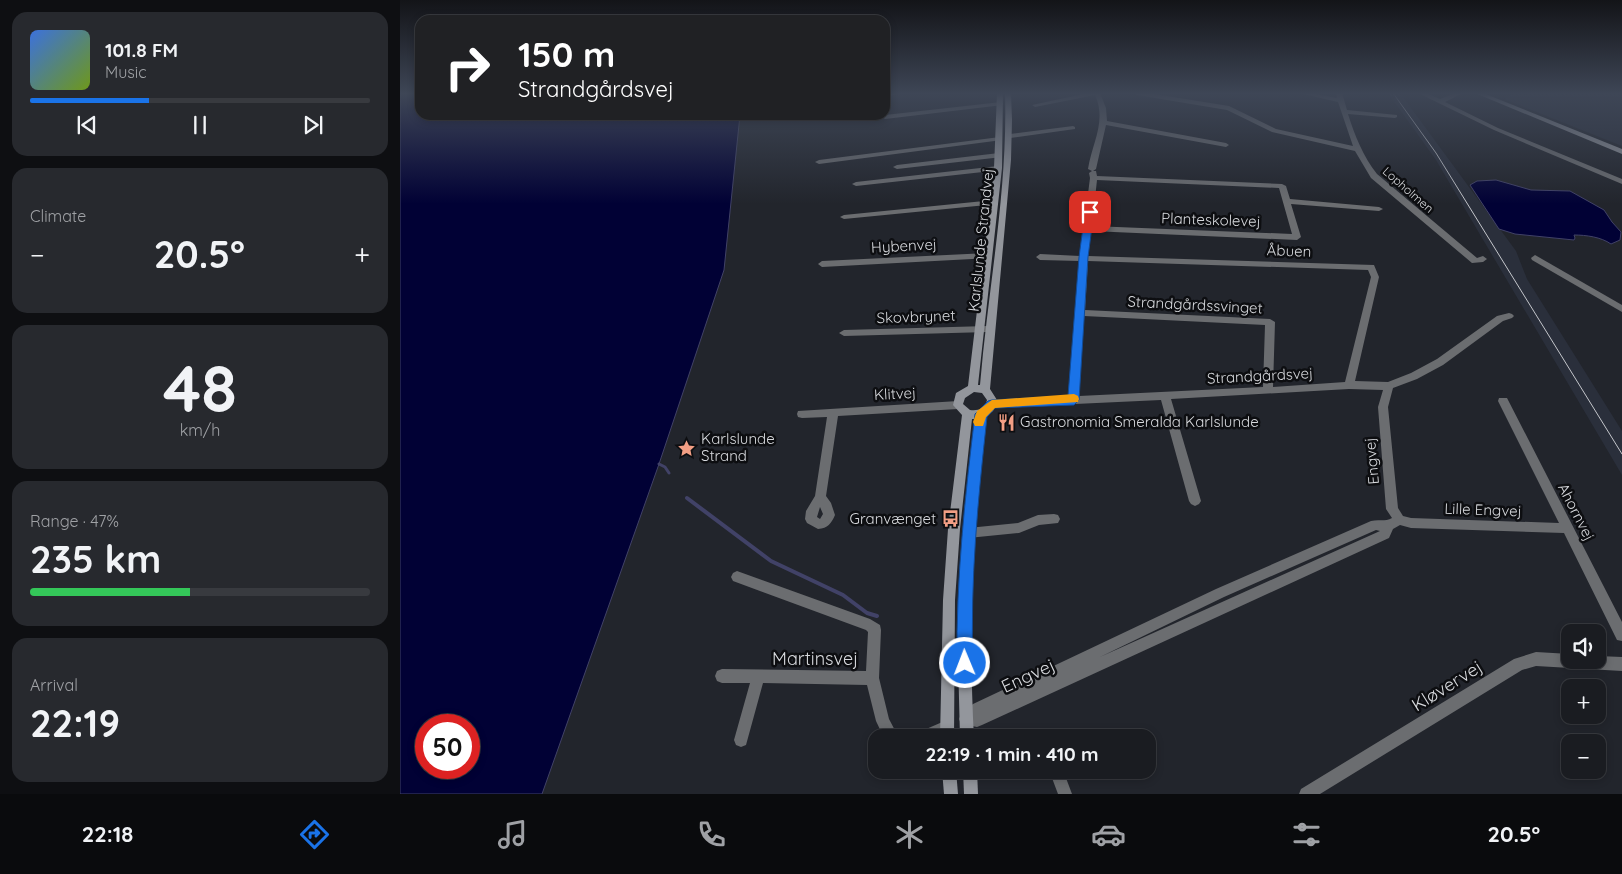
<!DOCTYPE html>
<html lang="en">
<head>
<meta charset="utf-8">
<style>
  body { margin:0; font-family:Quicksand,sans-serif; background:#27292e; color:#f1f3f6; height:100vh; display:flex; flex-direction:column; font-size:19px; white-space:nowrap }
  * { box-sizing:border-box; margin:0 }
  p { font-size:16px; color:#9fa1a5 }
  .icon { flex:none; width:28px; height:28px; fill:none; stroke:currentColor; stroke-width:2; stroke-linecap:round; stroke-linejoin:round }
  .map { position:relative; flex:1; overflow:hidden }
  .panel { display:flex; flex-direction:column; gap:12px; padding:12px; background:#0e0f12; width:400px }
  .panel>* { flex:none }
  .hud { position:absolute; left:15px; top:15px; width:475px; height:105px; border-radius:15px; box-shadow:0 2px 8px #0003,0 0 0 1px #383a3f; background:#202124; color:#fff; overflow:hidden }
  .fabs { position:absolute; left:1161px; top:624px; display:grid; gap:10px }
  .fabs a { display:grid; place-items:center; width:45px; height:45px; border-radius:10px; background:#1a1c21; box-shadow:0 2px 8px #0003,0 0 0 1px #383a3f; font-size:25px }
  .speed { position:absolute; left:15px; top:714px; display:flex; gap:10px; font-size:25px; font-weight:700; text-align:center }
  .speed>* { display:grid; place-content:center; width:65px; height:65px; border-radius:50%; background:#1a1c21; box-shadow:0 2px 8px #0003,0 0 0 1px #383a3f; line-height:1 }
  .speed .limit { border:8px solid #d22; background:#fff; color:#111 }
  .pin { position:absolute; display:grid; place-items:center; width:42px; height:42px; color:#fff; margin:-21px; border-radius:10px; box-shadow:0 2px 8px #0006 }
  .me { position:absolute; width:55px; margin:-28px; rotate:359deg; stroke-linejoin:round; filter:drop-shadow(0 0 4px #0008) }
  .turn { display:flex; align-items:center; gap:18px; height:105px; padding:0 20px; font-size:22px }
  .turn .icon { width:65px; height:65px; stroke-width:2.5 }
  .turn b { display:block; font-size:35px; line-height:42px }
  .big { font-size:38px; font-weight:800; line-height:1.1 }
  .panel .widget { flex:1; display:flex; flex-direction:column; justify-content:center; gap:8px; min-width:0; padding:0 18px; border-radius:15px; background:#27292e }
  .panel .dial { align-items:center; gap:0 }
  .dial b { font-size:65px; line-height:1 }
  .song { display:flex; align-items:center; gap:15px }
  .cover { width:60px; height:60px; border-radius:8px; background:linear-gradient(135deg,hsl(220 70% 55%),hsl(80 70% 35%)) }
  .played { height:5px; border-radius:2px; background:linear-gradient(90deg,#1a73e8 35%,#383a3f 35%) }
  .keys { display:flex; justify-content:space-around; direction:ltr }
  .heat { display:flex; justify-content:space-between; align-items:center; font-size:28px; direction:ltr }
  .charge { height:8px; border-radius:4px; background:linear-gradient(90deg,#34c759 47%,#383a3f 0) }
  .trip { position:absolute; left:468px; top:729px; width:288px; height:50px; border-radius:15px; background:#1a1c21; box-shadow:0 2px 8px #0003,0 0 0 1px #383a3f; font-weight:800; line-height:50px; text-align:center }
  .tabs { display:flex; height:80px; justify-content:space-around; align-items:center; background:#0a0b0d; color:#9fa1a5 }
  .tabs .icon { width:35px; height:35px }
  .tabs .on { color:#1a73e8 }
  .tabs b { font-size:22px; color:#f1f3f6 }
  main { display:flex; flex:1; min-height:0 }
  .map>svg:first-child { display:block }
</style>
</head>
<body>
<main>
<section class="panel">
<div class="widget">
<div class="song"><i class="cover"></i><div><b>101.8 FM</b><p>Music</p></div></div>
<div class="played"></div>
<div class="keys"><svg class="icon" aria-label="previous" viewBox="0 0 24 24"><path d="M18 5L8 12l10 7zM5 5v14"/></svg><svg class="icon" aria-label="pause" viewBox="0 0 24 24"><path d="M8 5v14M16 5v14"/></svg><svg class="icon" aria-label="next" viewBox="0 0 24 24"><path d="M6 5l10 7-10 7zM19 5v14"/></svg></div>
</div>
<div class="widget"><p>Climate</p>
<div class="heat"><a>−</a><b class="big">20.5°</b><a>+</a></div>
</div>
<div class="widget dial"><b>48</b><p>km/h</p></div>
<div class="widget"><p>Range · 47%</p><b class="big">235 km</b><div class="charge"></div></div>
<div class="widget"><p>Arrival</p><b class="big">22:19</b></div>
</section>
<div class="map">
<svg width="1222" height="794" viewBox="0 0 1222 794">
  <rect width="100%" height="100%" fill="#22252c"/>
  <g fill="#2a2f3b">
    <polygon points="988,93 1000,93 1116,251 1127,279 1222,431 1222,475 1036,160"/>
    <polygon points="1114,93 1222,93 1222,146 1104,99"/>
  </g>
  <g fill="#010135" stroke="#414267" fill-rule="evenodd">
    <path d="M0 93H20V115H340L324 270 259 464 142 794H0ZM26 725H69V768H26Z"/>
    <path d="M1096 180 1131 190 1170 191 1204 210 1212 222 1221 232 1220 240 1211 244C1201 237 1186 235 1174 235L1175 238 1174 240 1115 234 1099 229 1070 185 1077 181Z"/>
  </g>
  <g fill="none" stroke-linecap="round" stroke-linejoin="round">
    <polyline stroke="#414267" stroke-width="3" points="259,464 265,467 269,473"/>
    <polyline stroke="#414267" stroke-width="4" points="287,498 371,561 443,595 467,613 477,616"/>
    <g fill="#6b6d70" fill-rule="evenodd">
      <polygon points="485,93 503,93 485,97"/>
      <path d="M688 93H700L706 108 707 121 826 143 829 145 826 147 706 125 696 169 693 171H696L697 176 882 184 886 186 890 199 979 207 983 209 979 211 891 204 901 237 897 240 691 231 688 256 974 265 979 277 955 381 988 382 1011 373 1037 359 1097 316 1109 313 1112 314 1114 316 1112 318 1103 321 1043 365 1017 379 993 388 988 407 998 508 1003 516 1011 518 1159 523 1098 401 1099 398H1107L1222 622V641L1217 640 1164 533 1011 528 1000 525 993 529 989 538 582 725 577 727 561 724 559 719 561 714 573 704 816 589 971 521C978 519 985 522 992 518L986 509 978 407 983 390 949 389 771 399 801 501 799 504 795 506 791 504 789 501 761 400 592 408 588 407 587 404 588 401 592 400 669 396 680 261 640 260 636 257 640 254 680 256 690 178 689 173 692 171 688 169C692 143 707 121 695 95L635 107 632 105ZM697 180 879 188 892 234 692 226ZM688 261 968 270 971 277 945 382 873 387 875 322 870 319 685 310ZM684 316 865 325 863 387 679 396ZM976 530 980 531 700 657 824 597Z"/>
      <path d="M734 93H748L829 106 876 129 953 146 938 102 899 93H911L937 98 936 93H942L947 110 997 115V117L995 118 948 114C955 136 963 156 977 174L1077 258 1083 256 1087 259 1083 262 1072 263 971 178 955 151 872 132 827 110 737 95Z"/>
      <polygon points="1018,93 1026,93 1040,99 1055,93 1063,93 1045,102 1098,128 1222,179 1222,184 1094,130"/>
      <polygon points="601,102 603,103 603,105 485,119 482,117 485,115"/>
      <polygon points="673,126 675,127 675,129 610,138 607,136 610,134"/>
      <polygon points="600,137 602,138 602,140 419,164 415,162 419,160"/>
      <polygon points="599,153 602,153 602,157 497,169 493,167 497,165"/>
      <polygon points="598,166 601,166 601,170 456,186 452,184 456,182"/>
      <polygon points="594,200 597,200 597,204 444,219 440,217 444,215"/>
      <polygon points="588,253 591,254 591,258 422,267 418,264 422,261"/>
      <polygon points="1135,255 1222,305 1222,312 1132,260 1131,258"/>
      <polygon points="588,326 593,329 588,332 444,336 439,333 444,330"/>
      <path d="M558 401 562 402 563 405 562 408 558 409 438 416 426 496 431 503 435 515C431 524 428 528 418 529L407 523 405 519 406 511 415 496 427 417 402 418 398 417 397 414 398 411ZM420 507 423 514 420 519 417 517Z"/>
      <polygon points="654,514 658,515 660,519 658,523 639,525 619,533 568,538 564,537 562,533 564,529 568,528 618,523 638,515"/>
      <polygon points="337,571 470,619 480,625 481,630 479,678 489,719 499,738 484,738 476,721 467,685 363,683 346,745 341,747 336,745 334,740 350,683 322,683 317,681 315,676 317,671 322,669 466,671 468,632 466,630 333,581 331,577 333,573"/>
      <polygon points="1136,652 1170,654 1170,660 1198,660 1198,656 1222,657 1222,671 1136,666 1122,670 920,794 899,794 901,789 1114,659"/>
      <polygon points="547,720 552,722 554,727 552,732 539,738 515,738 517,733"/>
      <polygon points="649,770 663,770 672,794 658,794"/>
    </g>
    <g fill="#93969c" fill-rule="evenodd">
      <path d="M597 93H603L602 168 578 385H580C588 288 608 191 605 93H611L612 120 611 160 590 389 597 400 593 411 586 416 583 426C574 530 568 633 574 738H560L558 659 560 581 565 504 575 419H572L560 529 555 600 554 738H540L543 600 548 529 562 415 553 405 556 393 568 386 594 168ZM574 392 582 393 587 400C585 409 578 411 570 410L563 404 565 398Z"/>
      <polygon points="1075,93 1083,93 1222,149 1222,154"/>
      <polygon points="542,770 556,770 558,794 544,794"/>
      <polygon points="563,770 577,770 578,794 564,794"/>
    </g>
    <polyline stroke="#c4c6cb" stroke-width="1" points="993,93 1036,153 1222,454"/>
  </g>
  <linearGradient id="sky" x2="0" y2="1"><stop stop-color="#131418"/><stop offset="0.46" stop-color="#3e4656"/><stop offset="1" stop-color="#3e4656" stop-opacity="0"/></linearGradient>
  <rect width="1222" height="204" fill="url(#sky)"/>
  <path fill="#1a73e8" stroke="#114b97" d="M690 209 694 212 688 257 679 400 674 405 595 408 587 417C578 499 570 580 573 663L570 668 565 671 560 668 557 663C556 579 565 497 575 414L588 401 592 400 668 396 679 257 685 212Z"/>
  <polygon fill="#f59e0b" points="674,394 678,396 679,399 678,402 595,408 586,417 583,426 575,426 573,422 577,411 592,400"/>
  <defs>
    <symbol id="restaurant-bare" viewBox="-9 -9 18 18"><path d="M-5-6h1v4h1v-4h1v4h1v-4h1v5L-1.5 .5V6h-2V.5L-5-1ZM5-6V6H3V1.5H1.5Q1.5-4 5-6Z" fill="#f39f85" stroke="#0d0e11" stroke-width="2.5" paint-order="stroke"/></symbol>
    <symbol id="sight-bare" viewBox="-9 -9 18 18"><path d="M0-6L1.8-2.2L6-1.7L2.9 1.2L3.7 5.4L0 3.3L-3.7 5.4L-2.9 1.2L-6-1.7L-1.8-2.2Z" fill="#f39f85" stroke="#0d0e11" stroke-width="2.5" paint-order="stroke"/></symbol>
    <symbol id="bus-bare" viewBox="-9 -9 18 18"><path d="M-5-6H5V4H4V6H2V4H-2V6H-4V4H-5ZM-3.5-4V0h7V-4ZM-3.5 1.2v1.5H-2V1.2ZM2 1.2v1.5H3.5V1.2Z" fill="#f39f85" stroke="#0d0e11" stroke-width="2.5" paint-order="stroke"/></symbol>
  </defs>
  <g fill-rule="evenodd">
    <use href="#restaurant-bare" x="594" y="410" width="25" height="25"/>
    <use href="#sight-bare" x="274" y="436" width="25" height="25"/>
    <use href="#bus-bare" x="538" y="506" width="25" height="25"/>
  </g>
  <g text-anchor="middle" stroke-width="5" stroke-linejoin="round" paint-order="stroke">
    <g font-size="12" fill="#d7d9dd" stroke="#0d0e11">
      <text transform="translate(1008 190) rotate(41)" y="4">Lopholmen</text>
    </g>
    <g font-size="15" fill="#d7d9dd" stroke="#0d0e11">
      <text transform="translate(811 220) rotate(2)" y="5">Planteskolevej</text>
      <text transform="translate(581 240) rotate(-84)" y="5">Karlslunde Strandvej</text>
      <text transform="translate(504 246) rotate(-3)" y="5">Hybenvej</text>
      <text transform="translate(889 251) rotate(2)" y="5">Åbuen</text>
      <text transform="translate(795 305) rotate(3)" y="5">Strandgårdssvinget</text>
      <text transform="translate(516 317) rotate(-2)" y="5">Skovbrynet</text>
      <text transform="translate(860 376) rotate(-3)" y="5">Strandgårdsvej</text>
      <text transform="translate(495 394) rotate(-3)" y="5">Klitvej</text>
      <text transform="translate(972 461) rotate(-95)" y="5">Engvej</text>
      <text transform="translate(1083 510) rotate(2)" y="5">Lille Engvej</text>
      <text transform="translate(1176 512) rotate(63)" y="5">Ahornvej</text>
    </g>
    <g font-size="15" fill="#d7d9dd" stroke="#0d0e11" text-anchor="start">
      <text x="620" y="427">Gastronomia Smeralda Karlslunde</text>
      <text x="301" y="444">Karlslunde<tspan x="301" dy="17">Strand</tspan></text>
      <text x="536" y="524" text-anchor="end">Granvænget</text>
    </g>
    <g font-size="18" fill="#d7d9dd" stroke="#0d0e11">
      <text x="415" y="665">Martinsvej</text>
      <text transform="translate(628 676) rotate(-25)" y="6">Engvej</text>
      <text transform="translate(1047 686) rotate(-32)" y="6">Kløvervej</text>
    </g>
  </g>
</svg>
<div class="fabs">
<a><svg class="icon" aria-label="sound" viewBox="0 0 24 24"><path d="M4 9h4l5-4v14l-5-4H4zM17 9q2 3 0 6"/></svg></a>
<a>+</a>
<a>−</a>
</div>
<div class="speed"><div class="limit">50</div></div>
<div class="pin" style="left:690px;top:212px;background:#d93025"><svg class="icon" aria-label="arrive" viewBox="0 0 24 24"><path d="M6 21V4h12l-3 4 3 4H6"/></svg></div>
<svg class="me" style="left:565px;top:663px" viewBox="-20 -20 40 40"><circle r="17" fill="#1a73e8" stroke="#fff" stroke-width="3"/><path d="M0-11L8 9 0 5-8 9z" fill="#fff"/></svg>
<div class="trip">22:19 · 1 min · 410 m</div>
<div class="hud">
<div class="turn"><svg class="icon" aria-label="right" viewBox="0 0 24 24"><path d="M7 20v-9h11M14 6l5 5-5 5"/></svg><div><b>150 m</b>Strandgårdsvej</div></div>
</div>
</div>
</main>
<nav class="tabs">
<b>22:18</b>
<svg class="icon on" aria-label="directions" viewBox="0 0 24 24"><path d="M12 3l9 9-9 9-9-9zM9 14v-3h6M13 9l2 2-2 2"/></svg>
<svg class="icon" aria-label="music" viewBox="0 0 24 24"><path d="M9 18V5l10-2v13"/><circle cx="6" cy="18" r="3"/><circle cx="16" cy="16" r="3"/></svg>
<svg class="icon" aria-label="phone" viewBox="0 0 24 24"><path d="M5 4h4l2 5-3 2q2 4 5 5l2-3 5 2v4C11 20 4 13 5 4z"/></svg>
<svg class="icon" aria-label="climate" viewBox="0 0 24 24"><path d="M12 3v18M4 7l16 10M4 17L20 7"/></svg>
<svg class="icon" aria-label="car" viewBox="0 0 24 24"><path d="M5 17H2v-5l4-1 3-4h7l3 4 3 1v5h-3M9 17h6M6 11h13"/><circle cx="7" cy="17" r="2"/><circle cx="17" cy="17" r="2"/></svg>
<svg class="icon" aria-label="filters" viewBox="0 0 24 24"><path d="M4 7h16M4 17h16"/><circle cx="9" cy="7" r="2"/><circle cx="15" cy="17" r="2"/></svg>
<b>20.5°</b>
</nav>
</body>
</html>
